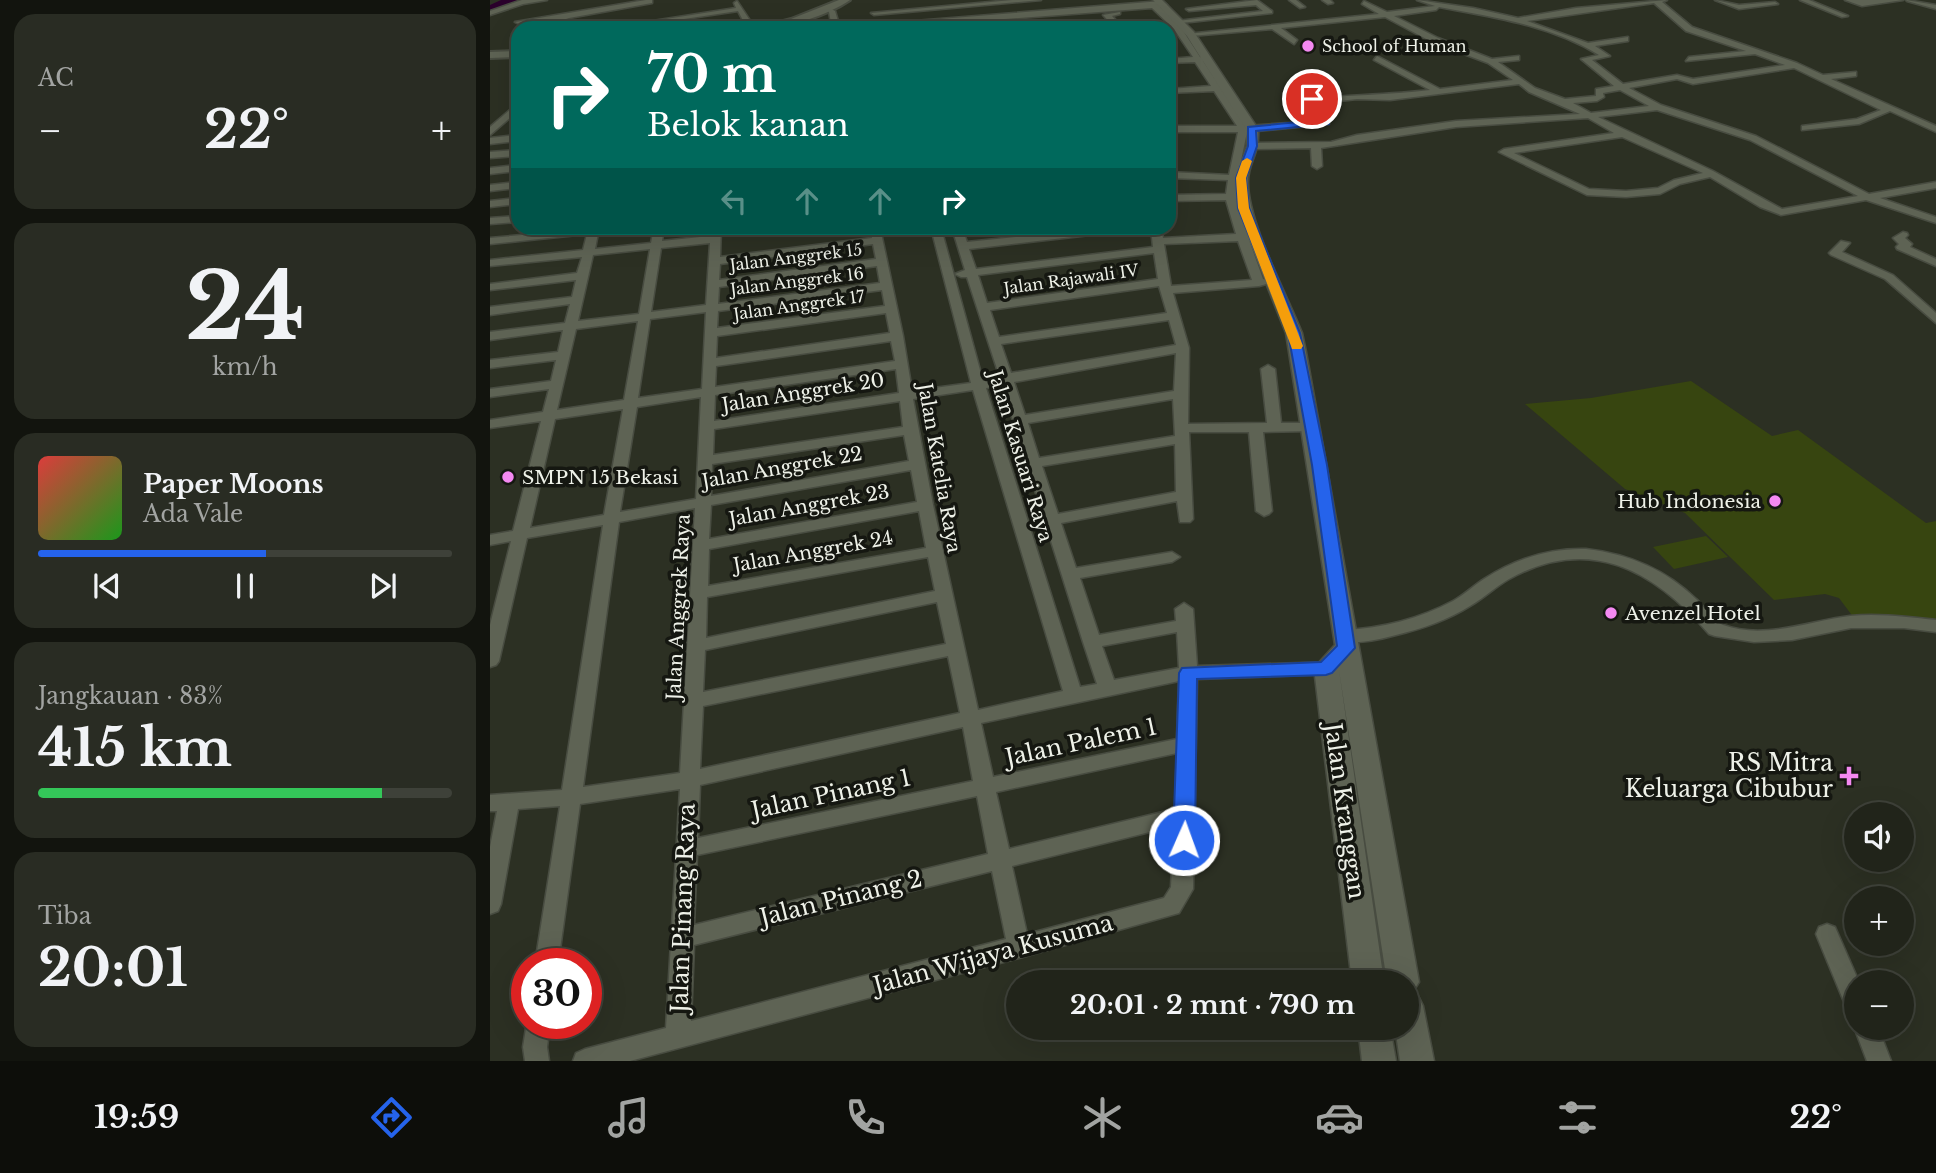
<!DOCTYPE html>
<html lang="id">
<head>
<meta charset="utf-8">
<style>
  body { margin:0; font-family:"Libre Baskerville",serif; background:#292c23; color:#f1f3f6; height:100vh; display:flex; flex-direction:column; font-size:26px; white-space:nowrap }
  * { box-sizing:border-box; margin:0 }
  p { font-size:23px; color:#a2a4a2 }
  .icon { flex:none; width:38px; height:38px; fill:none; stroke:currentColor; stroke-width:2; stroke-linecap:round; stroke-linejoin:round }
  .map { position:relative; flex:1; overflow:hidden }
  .side { display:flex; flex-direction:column; gap:14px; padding:14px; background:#12140e; width:490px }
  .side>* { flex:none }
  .hud { position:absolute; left:21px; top:21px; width:665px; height:214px; border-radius:21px; box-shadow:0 7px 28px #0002,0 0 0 2px #3e4139; background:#00695c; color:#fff; overflow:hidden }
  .controls { position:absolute; left:1354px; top:802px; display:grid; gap:14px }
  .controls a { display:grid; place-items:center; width:70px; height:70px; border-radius:50%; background:#21241a; box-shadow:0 7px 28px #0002,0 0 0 2px #3e4139; font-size:35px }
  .speed { position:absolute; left:21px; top:948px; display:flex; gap:14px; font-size:35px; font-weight:700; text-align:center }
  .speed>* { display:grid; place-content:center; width:91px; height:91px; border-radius:50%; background:#21241a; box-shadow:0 7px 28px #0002,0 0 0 2px #3e4139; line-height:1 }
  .speed .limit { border:10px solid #d22; background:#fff; color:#111 }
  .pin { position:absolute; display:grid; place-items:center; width:60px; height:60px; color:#fff; margin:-30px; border:4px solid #fff; border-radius:50%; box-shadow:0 2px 7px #0007 }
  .me { position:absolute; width:77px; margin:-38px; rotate:2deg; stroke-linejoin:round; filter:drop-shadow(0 0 5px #0008) }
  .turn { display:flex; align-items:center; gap:24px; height:147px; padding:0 21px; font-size:32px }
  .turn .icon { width:91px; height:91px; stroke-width:2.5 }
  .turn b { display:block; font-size:49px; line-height:60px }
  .lanes { display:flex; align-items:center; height:66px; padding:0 21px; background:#0003; justify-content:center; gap:35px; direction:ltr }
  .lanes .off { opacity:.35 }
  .big { font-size:52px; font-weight:700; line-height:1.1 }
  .side .tile { flex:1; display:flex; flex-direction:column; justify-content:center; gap:10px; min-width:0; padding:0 24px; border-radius:21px; background:#292c23 }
  .side .dial { align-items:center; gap:0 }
  .dial b { font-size:91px; line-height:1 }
  .song { display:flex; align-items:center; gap:21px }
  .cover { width:84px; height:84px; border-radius:10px; background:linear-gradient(135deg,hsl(0 70% 55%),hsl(120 70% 35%)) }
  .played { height:7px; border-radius:4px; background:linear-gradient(90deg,#2563eb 55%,#3e4139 55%) }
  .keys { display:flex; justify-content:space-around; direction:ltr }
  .heat { display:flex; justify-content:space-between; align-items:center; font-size:38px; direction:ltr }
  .charge { height:10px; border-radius:5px; background:linear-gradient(90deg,#34c759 83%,#3e4139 0) }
  .trip { position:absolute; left:516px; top:970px; width:413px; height:70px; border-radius:35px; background:#21241a; box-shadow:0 7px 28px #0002,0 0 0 2px #3e4139; font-weight:700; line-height:70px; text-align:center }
  .tab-bar { display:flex; height:112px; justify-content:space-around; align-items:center; background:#0d0e0a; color:#a2a4a2 }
  .tab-bar .icon { width:49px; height:49px }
  .tab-bar .current { color:#2563eb }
  .tab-bar b { font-size:32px; color:#f1f3f6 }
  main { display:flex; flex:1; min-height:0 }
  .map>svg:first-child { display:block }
</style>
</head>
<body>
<main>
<section class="side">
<div class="tile"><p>AC</p>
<div class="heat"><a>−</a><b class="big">22°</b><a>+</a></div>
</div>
<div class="tile dial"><b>24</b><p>km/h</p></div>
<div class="tile">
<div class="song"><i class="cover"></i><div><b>Paper Moons</b><p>Ada Vale</p></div></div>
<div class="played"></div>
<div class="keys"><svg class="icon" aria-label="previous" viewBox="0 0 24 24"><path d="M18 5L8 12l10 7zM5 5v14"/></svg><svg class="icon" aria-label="pause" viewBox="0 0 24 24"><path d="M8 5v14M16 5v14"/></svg><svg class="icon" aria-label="next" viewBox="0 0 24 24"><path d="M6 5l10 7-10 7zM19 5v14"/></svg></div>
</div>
<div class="tile"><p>Jangkauan · 83%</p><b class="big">415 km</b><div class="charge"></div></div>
<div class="tile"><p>Tiba</p><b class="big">20:01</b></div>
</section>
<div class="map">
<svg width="1446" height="1061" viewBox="0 0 1446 1061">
  <rect width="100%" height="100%" fill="#2c3023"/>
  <g fill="#374510">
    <polygon points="1201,381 1282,436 1308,430 1436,523 1446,521 1446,619 1409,615 1364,618 1349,598 1335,594 1284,600 1195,513 1135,489 1035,404 1101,398"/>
    <polygon points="1216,536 1238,557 1184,569 1163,547"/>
  </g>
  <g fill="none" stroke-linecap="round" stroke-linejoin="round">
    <polygon fill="#2a002b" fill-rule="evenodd" points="11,0 28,0 0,14 0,5"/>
    <defs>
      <g id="minor">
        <polygon points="57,0 33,4 0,15 0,11 32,0"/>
        <polygon points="156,0 162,0 162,3 79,18 73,20 72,25 103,21 100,25 64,28 66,21 29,24 25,22"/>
        <polygon points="522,0 551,0 384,15 381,13"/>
        <polygon points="767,0 782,11 782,13 691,23 687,21 773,11 766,5 699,11 696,9"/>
        <polygon points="799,0 806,0 815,7 810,8"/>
        <polygon points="832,0 840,0 843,3 838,4"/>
        <path d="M927 0 983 8 1028 18 1086 8 1177 0 1172 2 1202 27 1307 63 1333 75 1366 72V76L1341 79 1446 126V132L1400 111 1369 124 1312 130V126L1367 119 1391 110 1304 68 1203 84 1187 79 1139 88 1171 105 1266 136 1379 194 1446 182V188L1390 198 1446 217V223L1376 200 1291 215 1270 207 1220 177 1190 184 1170 194 1136 197 1097 195 1009 152 1014 149 1124 133 1098 118 966 127 831 148 832 166 827 169 822 166 821 148 763 149 758 146 763 143 841 142 867 135 966 121 1090 114 1039 92 1029 84 900 100 867 99 823 104 839 120V124L757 132 748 175 756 178 748 181 747 208 757 234 766 237 759 240 773 279 784 282 769 286 683 293 699 348 698 424 777 423 771 369 778 365 785 369 791 423H820L827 427 820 431 773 432 782 511 779 514 774 516 766 511 759 432H699L703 519 700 522H690L687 501 571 523 586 568 682 552 690 557 682 562 590 578 609 635 686 621 685 609 694 603 703 609 707 666 845 662 851 663 854 668 851 673 845 674 707 679 703 889 689 913 529 958 140 1061H83L86 1053 95 1049 176 1028 190 789 90 804 68 964H45L70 806 28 809 11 904 8 911 0 914V847L7 811H0V795L72 790 113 525 37 538 9 661 6 665 0 667V625L21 541 0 545V535L23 531 51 421 0 428V420L53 412 59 389 0 397V389L61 381 66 360 0 368V360L68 352 73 330 0 340V332L75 323 80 304 0 315V307L82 297 86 280 0 290V284L87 273 92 257 0 266V260L93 250 97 234 0 244V238L109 228 105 249 161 243 164 228H174L172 241 220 236 221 228H231L230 257 382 238 380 228H390L413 336 422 391 481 383 441 228H451L493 381 510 378 477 277H471L465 274 475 270 462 228H472L477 242 611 228H640L635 231 479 249 486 269 663 247 661 228H671L673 238 746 234 736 200 679 201V195L736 194 738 180 679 178V172L739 175 748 132H679V126H747L724 91 679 93V89L721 86 705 62 679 63V59L703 57 684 29 662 8 394 28H375V25L672 1 677 5 670 7 690 26 710 57 719 59 713 61 756 126 830 121 812 102 816 99C857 95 898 95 940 90L884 60 887 56 950 89 1023 80 998 63 942 42 895 17 791 28 807 40 804 44 782 29 701 36 697 34 889 14 872 4 874 1 897 12 945 6ZM1164 3 1196 31 1256 51 1199 57 1196 61 1265 54 1295 65 1203 79 1187 75 1133 84 1102 60 1120 56 1105 46 1138 41V37L1098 43 1037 21ZM949 7C1003 17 1060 25 1109 55L1091 59 1124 86 1106 89V96L1075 99 1045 88 1008 62 1029 60V56L1002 59 948 38 904 16 946 10ZM1130 90 1159 106 1101 113 1083 103 1107 101 1114 97 1113 93ZM1167 110 1260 140 1368 196 1292 209 1223 171 1108 117ZM1132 137 1213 173 1184 180 1168 188 1136 191 1099 189 1024 153ZM748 241 762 280 681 286 674 244ZM220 243 216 305 161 312 171 248ZM383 244 386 259 229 280 230 264ZM160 249 149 314 88 321 103 255ZM664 253 668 279 497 303 488 275ZM387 266 390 283 228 304 229 287ZM669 286 677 313 509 337 500 310ZM392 290 395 306 227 328 228 311ZM216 312 212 389 148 398 160 319ZM396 313 400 333 226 358 227 336ZM679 320 686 345 521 373 511 344ZM148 321 134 400 67 410 86 329ZM401 341 405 361 225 387 226 366ZM686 353 684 391 535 415 524 382ZM406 369 409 393 224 421 225 395ZM512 386 593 642 607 684 590 687 496 388ZM483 390 573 691 488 710 443 505 423 399ZM211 397 206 499 130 512 147 407ZM683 399 685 436 549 458 538 423ZM410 401 413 427 223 455 224 429ZM133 409 114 515 40 528 65 419ZM414 435 419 461 221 496 222 464ZM685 444 686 492 568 514 552 466ZM421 470 427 502 219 539 221 505ZM205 508 190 773 93 787 129 522ZM429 511 436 548 218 586 219 549ZM438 557 445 591 216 638 217 597ZM447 602 456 644 213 692 215 650ZM687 632 689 668 624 680 612 646ZM458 656 470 713 210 769 213 706ZM689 681 687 739 503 777 491 723ZM473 727 483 781 208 838 210 785ZM687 753 685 809 519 849 506 792ZM487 796 498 854 204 925 207 855ZM684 826 681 887 674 898 537 934 522 866ZM502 871 516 939 201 1021 204 945Z"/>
        <polygon points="1225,0 1249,5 1285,2 1288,4 1249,9"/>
        <polygon points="1310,0 1319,0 1358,16 1352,17"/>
        <polygon points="1355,0 1413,0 1372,6"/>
        <polygon points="1416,0 1446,5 1446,9 1417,1"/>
        <polygon points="247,1 265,28 257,28 248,11 167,23 163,21 246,8 244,3"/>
        <polygon points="336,6 345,11 350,28 342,28 339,12 333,8"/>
        <polygon points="630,12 630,14 622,16 633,28 625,28 613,15"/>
        <polygon points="613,21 616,25 543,28 547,26"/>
        <polygon points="28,103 28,111 0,135 0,127"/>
        <polygon points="28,135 28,141 0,144 0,138"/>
        <polygon points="28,150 28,156 0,158 0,152"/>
        <polygon points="28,165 28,171 0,174 0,168"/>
        <polygon points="28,182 28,188 0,191 0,185"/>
        <polygon points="28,198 28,204 0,207 0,201"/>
        <polygon points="28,216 28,222 0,224 0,218"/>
        <polygon points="1413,232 1417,233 1418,235 1415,238 1422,244 1420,247 1446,259 1446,266 1407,249 1406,247 1409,244 1403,238"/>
        <polygon points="1351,241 1360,243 1352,252 1403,275 1446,313 1446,323 1395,279 1341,255 1339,253"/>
        <path d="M1096 549C1139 554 1175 569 1206 599 1214 606 1223 622 1233 625 1274 640 1319 621 1360 616 1388 613 1418 617 1446 620V632L1414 628H1361L1302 640 1264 642 1225 636 1219 634C1164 570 1100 534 1019 579 1005 587 994 598 980 606 958 620 931 629 906 635 888 640 865 645 848 640L845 636 848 632 854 630C893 628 929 619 963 601 974 595 983 586 994 579 1025 559 1059 548 1096 549Z"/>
        <polygon points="1337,924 1345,927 1369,982 1367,1017 1359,1014 1326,934 1329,927"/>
        <polygon points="1367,1021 1367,1027 1388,1027 1401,1061 1377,1061 1364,1027"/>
        <polygon points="37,1022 60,1024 57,1047 59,1061 35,1061 33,1047"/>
      </g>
      <g id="tertiary">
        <path d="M349 0H360C335 17 296 28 266 28L301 19Z"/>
        <polygon points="28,51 28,57 0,58 0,52"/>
      </g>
      <g id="secondary">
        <path d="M663 0H672L704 32 768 129C770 153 758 163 758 181 757 221 796 293 812 333L816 352 929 982 922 993 928 996 933 1006 944 1061H910L905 1027H917V982H897L849 670 894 982H862L824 668 845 645 796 333 746 208 744 178 757 146 756 129 697 36Z"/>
        <polygon points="868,1027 900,1027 906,1061 872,1061"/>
      </g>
    </defs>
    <use href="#minor" stroke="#484c41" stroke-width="3"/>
    <use href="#tertiary" stroke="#484c41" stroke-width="4"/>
    <use href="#secondary" stroke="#484c41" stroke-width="3"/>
    <use href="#minor" fill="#5e6354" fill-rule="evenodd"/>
    <use href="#tertiary" fill="#5e6354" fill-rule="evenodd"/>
    <use href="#secondary" fill="#5e6354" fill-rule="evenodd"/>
  </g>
  <polygon fill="#2563eb" stroke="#184099" stroke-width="2" points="819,98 826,98 826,101 822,103 839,120 839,124 766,131 767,146 756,178 759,208 810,333 837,465 865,648 842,673 836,675 707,679 705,840 702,846 694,848 687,846 683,840 689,673 692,668 831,662 847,646 822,465 798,333 748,208 746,178 758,146 758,127 829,120 812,102"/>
  <polygon fill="#f59e0b" points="757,158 762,161 756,178 759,208 813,346 811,349 802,349 801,346 748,208 746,178 752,161"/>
  <g fill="#f489f1" stroke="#151711" stroke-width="2.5">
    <circle cx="818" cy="46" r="7"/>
    <circle cx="18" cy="477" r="7"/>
    <circle cx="1285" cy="501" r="7"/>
    <circle cx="1121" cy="613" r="7"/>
    <path d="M1355.5 765.5h7v7h7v7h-7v7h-7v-7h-7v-7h7z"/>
  </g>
  <g text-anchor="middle" stroke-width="7" stroke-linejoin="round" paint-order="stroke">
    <g font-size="16" fill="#eef1e8" stroke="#151711" text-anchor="start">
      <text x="832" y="52">School of Human</text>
    </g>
    <g font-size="16" fill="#eef1e8" stroke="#151711">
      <text transform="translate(306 257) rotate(-7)" y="6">Jalan Anggrek 15</text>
      <text transform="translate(581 279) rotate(-8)" y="6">Jalan Rajawali IV</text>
      <text transform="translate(307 281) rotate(-7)" y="6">Jalan Anggrek 16</text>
      <text transform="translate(309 305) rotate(-8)" y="6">Jalan Anggrek 17</text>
    </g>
    <g font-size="19" fill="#eef1e8" stroke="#151711">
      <text transform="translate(313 392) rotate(-9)" y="7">Jalan Anggrek 20</text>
      <text transform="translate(531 456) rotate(73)" y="7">Jalan Kasuari Raya</text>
      <text transform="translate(292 467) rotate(-10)" y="7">Jalan Anggrek 22</text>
      <text transform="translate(450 468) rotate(80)" y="7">Jalan Katelia Raya</text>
      <text transform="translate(319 505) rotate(-10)" y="7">Jalan Anggrek 23</text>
      <text transform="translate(323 551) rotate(-10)" y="7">Jalan Anggrek 24</text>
      <text transform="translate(188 607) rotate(-87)" y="7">Jalan Anggrek Raya</text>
    </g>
    <g font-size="19" fill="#eef1e8" stroke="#151711" text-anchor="start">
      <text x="32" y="484">SMPN 15 Bekasi</text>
      <text x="1271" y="508" text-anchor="end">Hub Indonesia</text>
      <text x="1135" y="620">Avenzel Hotel</text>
    </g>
    <g font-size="23" fill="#eef1e8" stroke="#151711">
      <text transform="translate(591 742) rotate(-12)" y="8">Jalan Palem 1</text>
      <text transform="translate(341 794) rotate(-12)" y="8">Jalan Pinang 1</text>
      <text transform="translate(855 811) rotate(82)" y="8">Jalan Kranggan</text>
      <text transform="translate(351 898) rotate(-14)" y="8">Jalan Pinang 2</text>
      <text transform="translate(193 908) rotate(-88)" y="8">Jalan Pinang Raya</text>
      <text transform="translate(503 954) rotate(-15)" y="8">Jalan Wijaya Kusuma</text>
    </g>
    <g font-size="23" fill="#eef1e8" stroke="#151711" text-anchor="end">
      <text x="1343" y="771">RS Mitra<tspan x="1343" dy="26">Keluarga Cibubur</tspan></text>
    </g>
  </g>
</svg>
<div class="controls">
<a><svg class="icon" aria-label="sound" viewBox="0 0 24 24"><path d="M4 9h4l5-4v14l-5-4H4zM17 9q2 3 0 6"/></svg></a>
<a>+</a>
<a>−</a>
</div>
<div class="speed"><div class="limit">30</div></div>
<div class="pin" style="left:822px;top:99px;background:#d93025"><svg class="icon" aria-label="arrive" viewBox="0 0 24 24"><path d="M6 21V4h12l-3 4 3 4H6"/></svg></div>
<svg class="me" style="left:694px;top:840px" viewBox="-20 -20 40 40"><circle r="17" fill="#2563eb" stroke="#fff" stroke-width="3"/><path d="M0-11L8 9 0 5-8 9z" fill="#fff"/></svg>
<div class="trip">20:01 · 2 mnt · 790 m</div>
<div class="hud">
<div class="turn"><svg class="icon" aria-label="right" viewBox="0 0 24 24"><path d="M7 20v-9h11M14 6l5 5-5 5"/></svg><div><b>70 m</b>Belok kanan</div></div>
<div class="lanes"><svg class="icon off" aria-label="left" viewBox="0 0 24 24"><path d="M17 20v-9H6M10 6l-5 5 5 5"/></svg><svg class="icon off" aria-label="ahead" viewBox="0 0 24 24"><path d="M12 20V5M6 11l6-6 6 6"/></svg><svg class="icon off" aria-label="ahead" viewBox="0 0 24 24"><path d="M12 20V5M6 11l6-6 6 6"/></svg><svg class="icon" aria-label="right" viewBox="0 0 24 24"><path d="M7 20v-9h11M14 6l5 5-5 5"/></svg></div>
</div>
</div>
</main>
<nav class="tab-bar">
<b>19:59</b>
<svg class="icon current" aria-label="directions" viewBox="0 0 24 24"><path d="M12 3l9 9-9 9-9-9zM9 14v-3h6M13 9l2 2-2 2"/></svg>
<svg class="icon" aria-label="music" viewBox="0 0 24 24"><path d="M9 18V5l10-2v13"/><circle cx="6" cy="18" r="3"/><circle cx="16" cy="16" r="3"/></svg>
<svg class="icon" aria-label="phone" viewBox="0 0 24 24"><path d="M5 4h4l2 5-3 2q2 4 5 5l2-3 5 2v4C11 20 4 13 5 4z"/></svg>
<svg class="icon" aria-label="climate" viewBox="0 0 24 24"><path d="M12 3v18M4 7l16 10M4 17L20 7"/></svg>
<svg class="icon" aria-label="car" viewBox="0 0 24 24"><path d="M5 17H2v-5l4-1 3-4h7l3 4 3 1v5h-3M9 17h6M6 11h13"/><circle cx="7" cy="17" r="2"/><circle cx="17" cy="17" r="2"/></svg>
<svg class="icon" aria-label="filters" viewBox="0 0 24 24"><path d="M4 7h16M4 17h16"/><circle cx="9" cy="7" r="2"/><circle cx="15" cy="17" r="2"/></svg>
<b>22°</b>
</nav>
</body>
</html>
